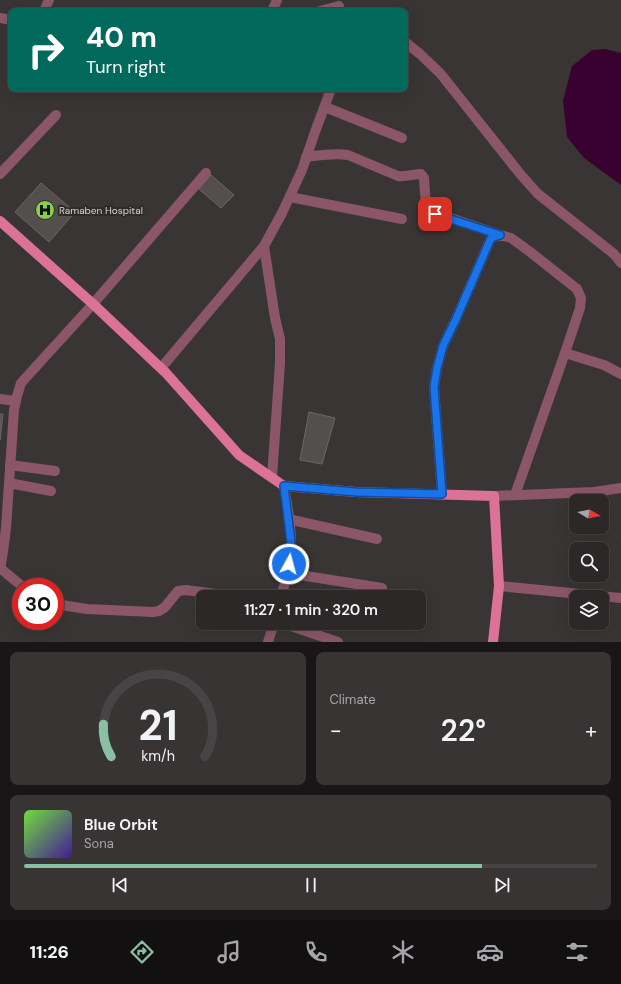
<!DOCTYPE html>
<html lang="en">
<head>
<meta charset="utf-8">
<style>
  body { margin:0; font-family:"DM Sans",sans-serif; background:#383434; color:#f1f3f6; height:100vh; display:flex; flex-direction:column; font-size:15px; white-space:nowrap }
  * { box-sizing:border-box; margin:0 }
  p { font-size:13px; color:#a6a6a8 }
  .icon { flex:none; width:22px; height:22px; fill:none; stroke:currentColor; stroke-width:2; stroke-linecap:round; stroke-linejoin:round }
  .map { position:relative; height:642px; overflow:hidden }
  .sheet { display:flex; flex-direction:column; gap:10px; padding:10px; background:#181616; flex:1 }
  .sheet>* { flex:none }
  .banner { position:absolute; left:8px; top:8px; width:400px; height:84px; border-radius:8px; box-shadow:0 4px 16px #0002,0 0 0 1px #484445; background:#00695c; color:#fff; overflow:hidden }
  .needle { width:26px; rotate:100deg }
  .fabs { position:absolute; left:569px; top:494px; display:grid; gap:8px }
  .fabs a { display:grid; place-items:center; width:40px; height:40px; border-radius:8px; background:#2c2828; box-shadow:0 4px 16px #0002,0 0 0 1px #484445; font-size:20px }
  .speed { position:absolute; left:12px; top:578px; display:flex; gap:8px; font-size:20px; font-weight:700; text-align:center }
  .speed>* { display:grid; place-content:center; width:52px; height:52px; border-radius:50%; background:#2c2828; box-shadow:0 4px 16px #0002,0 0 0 1px #484445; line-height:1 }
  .speed .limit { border:6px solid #d22; background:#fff; color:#111 }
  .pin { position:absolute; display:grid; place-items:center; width:34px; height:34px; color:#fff; margin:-17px; border-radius:8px; box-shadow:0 2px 6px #0006 }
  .me { position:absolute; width:44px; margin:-22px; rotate:7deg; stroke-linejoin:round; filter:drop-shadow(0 0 3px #0008) }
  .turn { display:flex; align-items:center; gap:14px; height:84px; padding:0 12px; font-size:18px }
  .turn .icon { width:52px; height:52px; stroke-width:2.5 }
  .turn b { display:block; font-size:28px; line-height:34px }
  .big { font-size:30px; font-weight:600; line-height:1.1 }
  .sheet .widget { flex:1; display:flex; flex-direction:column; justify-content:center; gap:6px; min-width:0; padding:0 14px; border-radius:8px; background:#383434 }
  .sheet .dial { align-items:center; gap:0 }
  .dial svg { height:104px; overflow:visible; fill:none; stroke:#484445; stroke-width:7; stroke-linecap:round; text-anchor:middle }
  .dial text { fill:#f1f3f6; stroke:none }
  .song { display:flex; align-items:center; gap:12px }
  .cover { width:48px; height:48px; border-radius:6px; background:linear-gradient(135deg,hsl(100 70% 55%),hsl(260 70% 35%)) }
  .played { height:4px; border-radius:2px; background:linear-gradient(90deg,#8abfa5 80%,#484445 80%) }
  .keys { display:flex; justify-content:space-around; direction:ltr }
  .heat { display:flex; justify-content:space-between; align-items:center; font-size:22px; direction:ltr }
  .sheet .tiles { flex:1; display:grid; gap:10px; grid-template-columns:1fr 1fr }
  .widget:last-child { grid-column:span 2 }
  .trip { position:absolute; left:196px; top:590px; width:230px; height:40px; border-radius:8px; background:#2c2828; box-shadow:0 4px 16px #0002,0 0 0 1px #484445; font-weight:600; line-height:40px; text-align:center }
  .menu { display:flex; height:64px; justify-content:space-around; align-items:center; background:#121010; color:#a6a6a8 }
  .menu .icon { width:28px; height:28px }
  .menu .current { color:#8abfa5 }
  .menu b { font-size:18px; color:#f1f3f6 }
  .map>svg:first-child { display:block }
</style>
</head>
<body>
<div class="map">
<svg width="621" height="642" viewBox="0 0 621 642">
  <rect width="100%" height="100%" fill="#3a3535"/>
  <polygon fill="#39012f" points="605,49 621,53 621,185 584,158 567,137 563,101 572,66 592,50"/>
  <g fill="#534f4d" stroke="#6b6664">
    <polygon points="211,175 234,195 221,208 199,189"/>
    <polygon points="41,183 75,212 49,242 15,212"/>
    <polygon points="309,412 335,418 322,464 300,460"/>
    <polygon points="0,414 3,414 0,440"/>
  </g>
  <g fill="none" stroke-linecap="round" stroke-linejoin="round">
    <g stroke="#8b5768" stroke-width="10">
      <polyline points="273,9 277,0"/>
      <polyline points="44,11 49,0"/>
      <polyline points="320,11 339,6"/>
      <polyline points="0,18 11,20"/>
      <polyline points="405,42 420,54 440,73 521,175 538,194 614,254 621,263"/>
      <polyline points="325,107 402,138"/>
      <path d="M306 157C320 155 334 153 348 155L398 176C406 177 413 174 421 174L424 178 426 206 430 211 500 235"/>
      <polyline points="0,174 56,115"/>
      <polyline points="290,197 402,219"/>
      <polyline points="264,246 275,318 280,339 280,363 272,477"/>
      <polyline points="565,353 604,365 621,374"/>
      <polyline points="161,368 264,246 282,213 302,170 315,132 331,89"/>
      <polyline points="0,399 16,401"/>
      <polyline points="10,465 55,471"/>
      <polyline points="9,483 51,491"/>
      <polyline points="442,494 434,387 437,368 443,346 456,319 491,238 500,235 511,238 529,251 577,289 581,298 580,308 565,353 515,495"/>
      <polyline points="494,496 594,492 621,488"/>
      <polyline points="288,519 377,539"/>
      <polyline points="0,568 23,587"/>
      <polyline points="0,569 3,552 6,528 14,410 17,396 21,383 93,304 206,173"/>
      <polyline points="287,573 382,588"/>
      <polyline points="499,586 621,598"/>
      <path d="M281 597C286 579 292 560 291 542 291 523 287 504 284 486"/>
      <polyline points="55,604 87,609 153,612 159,611 165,607 178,591 186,590 238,597"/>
      <polyline points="282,623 338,642"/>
      <polyline points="268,642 274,623"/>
    </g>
    <polyline stroke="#dc7297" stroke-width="10" points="0,221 93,304 166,373 239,455 284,486 356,492 494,496 499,586 493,642"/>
  </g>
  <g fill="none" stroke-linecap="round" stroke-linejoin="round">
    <defs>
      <polyline id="route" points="289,564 291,542 284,486 356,492 442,494 434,387 437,368 443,346 456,319 491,238 500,235 435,214"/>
    </defs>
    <use href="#route" stroke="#114b97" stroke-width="10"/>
    <use href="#route" stroke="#1a73e8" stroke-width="7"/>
  </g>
  <defs>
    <symbol id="hospital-disc" viewBox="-11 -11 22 22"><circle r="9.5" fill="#87cf4a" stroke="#302b2b"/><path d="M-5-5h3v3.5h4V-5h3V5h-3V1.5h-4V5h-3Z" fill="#111"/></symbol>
  </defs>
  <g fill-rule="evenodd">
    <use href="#hospital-disc" x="34" y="199" width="22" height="22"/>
  </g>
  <g text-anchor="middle" stroke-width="4" stroke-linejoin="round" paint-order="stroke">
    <g font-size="10" fill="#d7d4d4" stroke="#302b2b" text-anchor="start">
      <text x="59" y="214">Ramaben Hospital</text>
    </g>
  </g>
</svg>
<div class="fabs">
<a><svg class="needle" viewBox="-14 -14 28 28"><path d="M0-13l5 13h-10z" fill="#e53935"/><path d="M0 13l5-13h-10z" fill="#a6a6a8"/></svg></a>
<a><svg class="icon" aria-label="search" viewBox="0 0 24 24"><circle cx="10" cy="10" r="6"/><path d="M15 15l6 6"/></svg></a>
<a><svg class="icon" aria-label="layers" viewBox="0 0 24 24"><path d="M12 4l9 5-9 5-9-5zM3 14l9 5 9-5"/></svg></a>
</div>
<div class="speed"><div class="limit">30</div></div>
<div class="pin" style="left:435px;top:214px;background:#d93025"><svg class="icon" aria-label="arrive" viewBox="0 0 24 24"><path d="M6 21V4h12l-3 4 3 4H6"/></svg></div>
<svg class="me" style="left:289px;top:564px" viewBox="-20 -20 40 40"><circle r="17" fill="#1a73e8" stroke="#fff" stroke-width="3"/><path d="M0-11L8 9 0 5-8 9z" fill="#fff"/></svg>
<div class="trip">11:27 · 1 min · 320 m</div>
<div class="banner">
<div class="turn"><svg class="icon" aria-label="right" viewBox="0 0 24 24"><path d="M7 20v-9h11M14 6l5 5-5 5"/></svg><div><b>40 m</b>Turn right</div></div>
</div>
</div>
<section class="sheet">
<div class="tiles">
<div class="widget dial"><svg viewBox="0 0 100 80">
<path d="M14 69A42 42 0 1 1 86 69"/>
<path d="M14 69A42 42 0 0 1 8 44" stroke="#8abfa5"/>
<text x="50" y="56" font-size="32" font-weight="700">21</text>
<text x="50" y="72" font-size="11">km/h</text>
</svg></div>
<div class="widget"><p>Climate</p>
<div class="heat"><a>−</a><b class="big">22°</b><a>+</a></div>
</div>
<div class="widget">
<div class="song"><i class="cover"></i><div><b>Blue Orbit</b><p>Sona</p></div></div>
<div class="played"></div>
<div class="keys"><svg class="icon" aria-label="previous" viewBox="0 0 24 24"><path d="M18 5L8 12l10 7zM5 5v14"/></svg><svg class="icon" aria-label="pause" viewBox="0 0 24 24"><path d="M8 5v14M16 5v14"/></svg><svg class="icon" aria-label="next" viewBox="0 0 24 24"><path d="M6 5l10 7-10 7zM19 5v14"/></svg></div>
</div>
</div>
</section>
<nav class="menu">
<b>11:26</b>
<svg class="icon current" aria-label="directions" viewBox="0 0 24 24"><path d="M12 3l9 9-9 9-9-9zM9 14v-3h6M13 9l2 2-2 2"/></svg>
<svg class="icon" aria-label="music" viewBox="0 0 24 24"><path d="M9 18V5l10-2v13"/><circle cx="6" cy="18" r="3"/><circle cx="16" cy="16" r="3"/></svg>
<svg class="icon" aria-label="phone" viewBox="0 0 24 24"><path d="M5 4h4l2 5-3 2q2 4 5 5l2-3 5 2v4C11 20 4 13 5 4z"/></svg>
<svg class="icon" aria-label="climate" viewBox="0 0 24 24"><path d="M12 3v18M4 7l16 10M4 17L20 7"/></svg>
<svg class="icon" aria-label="car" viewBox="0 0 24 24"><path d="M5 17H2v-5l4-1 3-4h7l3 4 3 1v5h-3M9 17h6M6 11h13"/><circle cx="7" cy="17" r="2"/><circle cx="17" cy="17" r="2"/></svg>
<svg class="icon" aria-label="filters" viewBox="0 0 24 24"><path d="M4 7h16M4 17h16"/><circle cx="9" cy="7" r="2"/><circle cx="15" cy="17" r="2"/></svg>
</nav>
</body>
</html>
